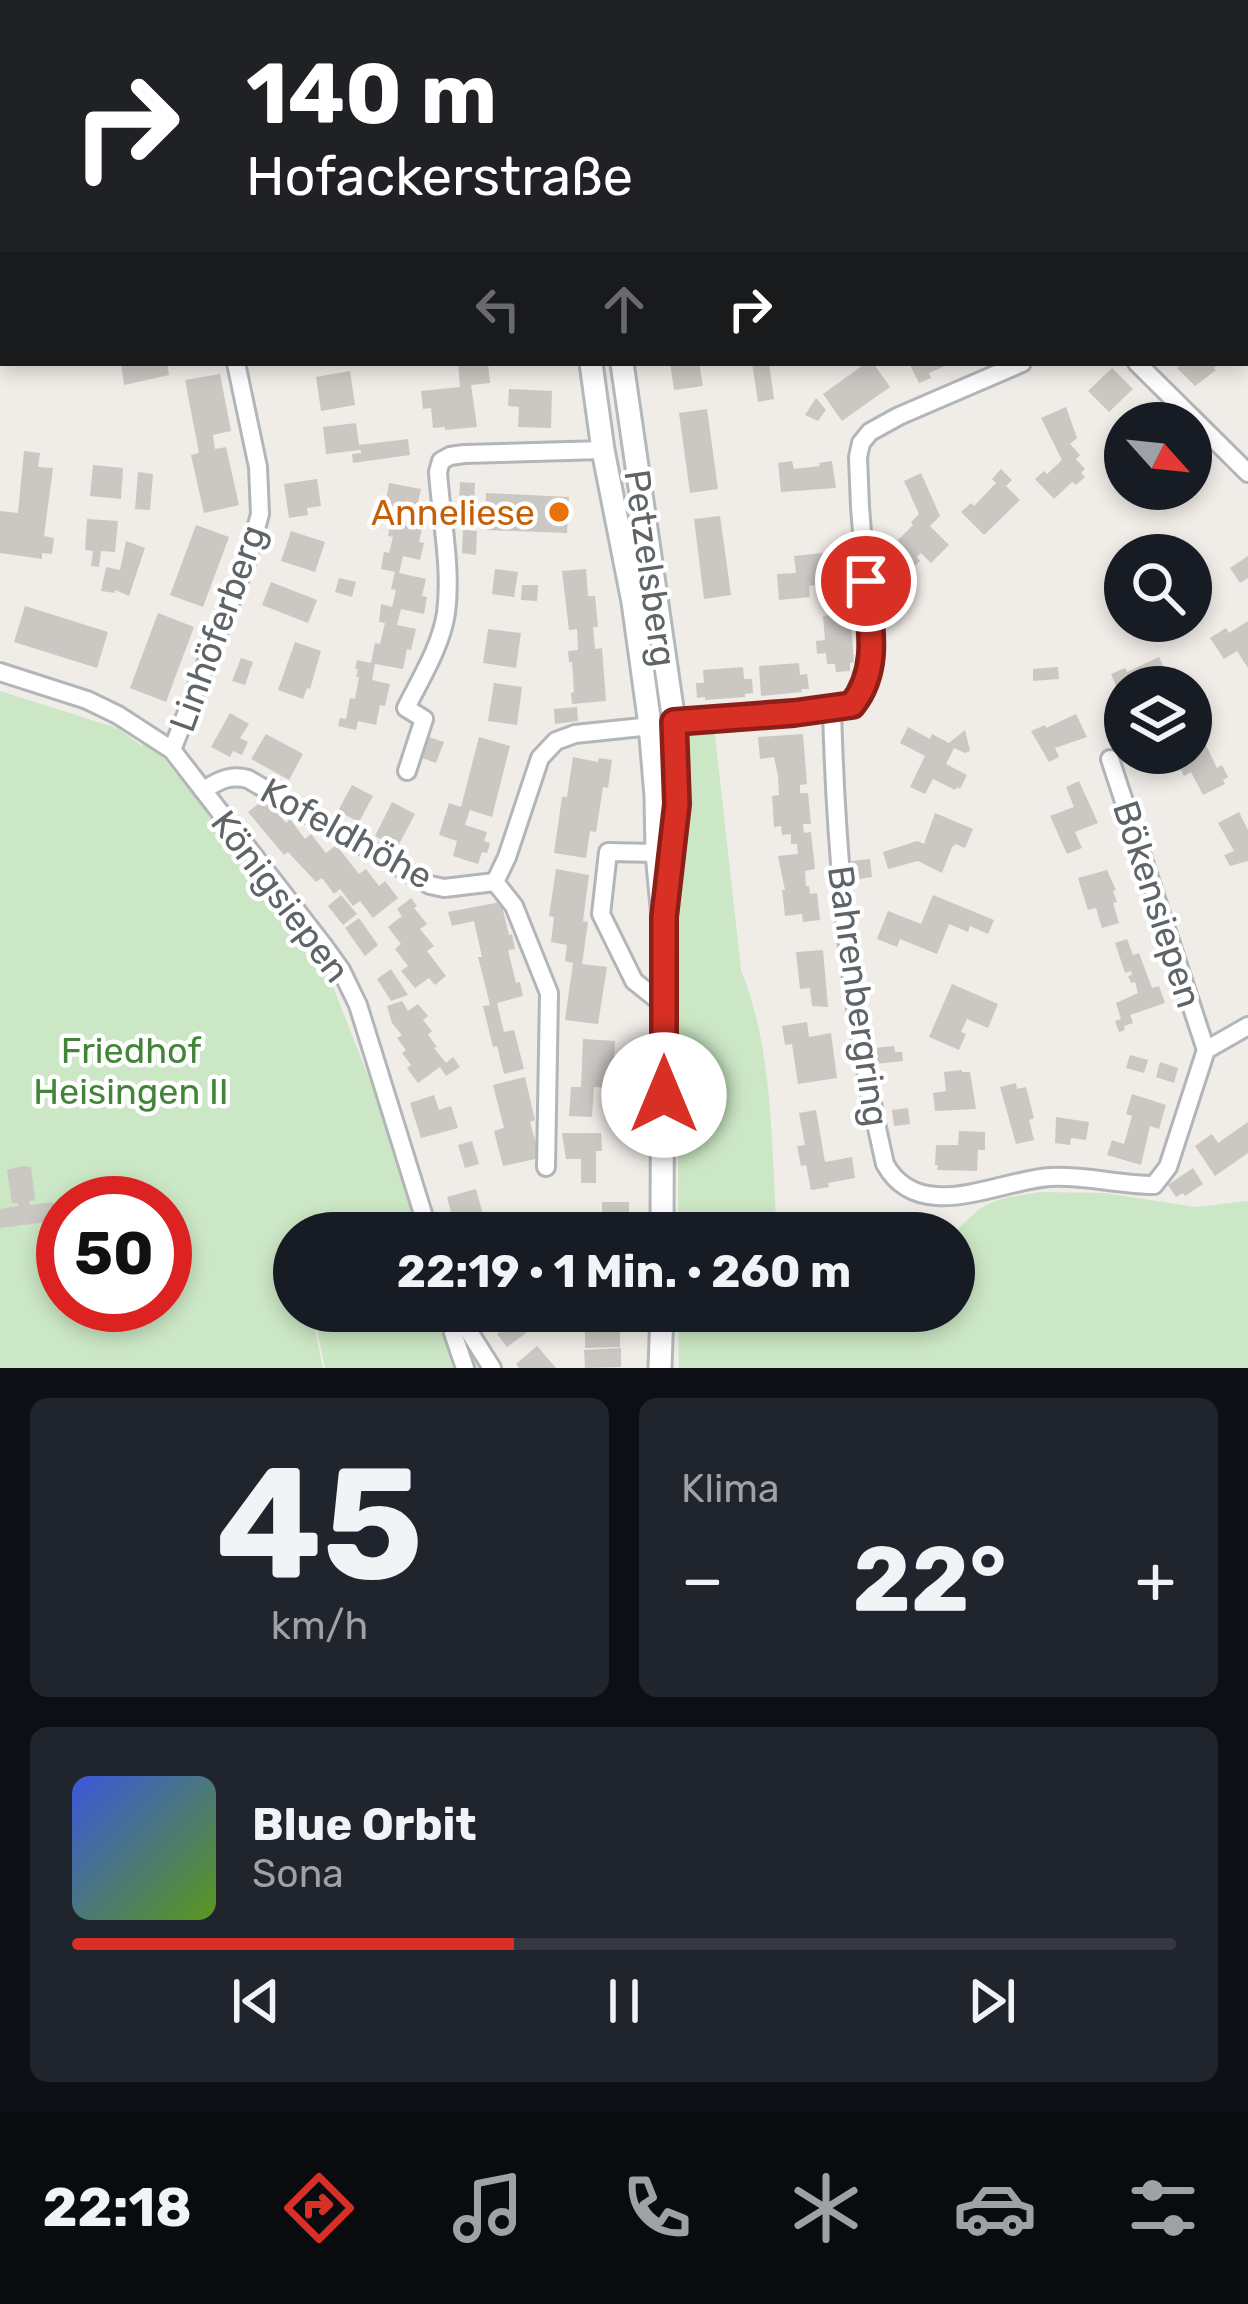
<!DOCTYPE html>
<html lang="de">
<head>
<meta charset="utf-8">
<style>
  body { margin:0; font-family:Rubik,sans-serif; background:#20242c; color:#f1f3f6; height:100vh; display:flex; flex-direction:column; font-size:45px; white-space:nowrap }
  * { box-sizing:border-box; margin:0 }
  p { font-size:39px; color:#9ea1a6 }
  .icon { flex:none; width:66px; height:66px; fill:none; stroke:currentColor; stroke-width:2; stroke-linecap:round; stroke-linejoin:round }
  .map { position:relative; height:1368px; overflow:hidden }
  .sheet { display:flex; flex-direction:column; gap:30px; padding:30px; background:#0d0f14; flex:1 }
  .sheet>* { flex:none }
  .hud { position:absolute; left:0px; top:0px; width:1248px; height:366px; box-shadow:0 6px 18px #0003; background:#202124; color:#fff; overflow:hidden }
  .needle { width:78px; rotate:117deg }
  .fabs { position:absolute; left:1104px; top:402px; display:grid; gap:24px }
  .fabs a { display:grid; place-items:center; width:108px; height:108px; border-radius:50%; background:#171b24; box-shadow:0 6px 18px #0003; font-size:60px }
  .speed { position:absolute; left:36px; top:1176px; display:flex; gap:24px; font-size:60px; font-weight:700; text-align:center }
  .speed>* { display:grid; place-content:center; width:156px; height:156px; border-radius:50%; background:#171b24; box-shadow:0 6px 18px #0003; line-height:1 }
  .speed .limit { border:18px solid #d22; background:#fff; color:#111 }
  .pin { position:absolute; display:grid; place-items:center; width:102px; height:102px; color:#fff; margin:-51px; border:6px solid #fff; border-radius:50%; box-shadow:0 3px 12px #0007 }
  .me { position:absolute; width:132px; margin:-66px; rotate:0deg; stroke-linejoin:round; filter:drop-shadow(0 0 9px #0008) }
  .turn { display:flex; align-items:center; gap:42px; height:252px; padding:0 48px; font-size:54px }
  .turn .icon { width:156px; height:156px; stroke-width:2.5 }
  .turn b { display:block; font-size:84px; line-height:102px }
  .lanes { display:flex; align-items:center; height:114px; padding:0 48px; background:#0003; justify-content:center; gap:60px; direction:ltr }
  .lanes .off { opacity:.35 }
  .big { font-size:90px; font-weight:700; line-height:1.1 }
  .sheet .card { flex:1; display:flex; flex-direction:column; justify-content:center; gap:18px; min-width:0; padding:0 42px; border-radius:18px; background:#20242c }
  .sheet .dial { align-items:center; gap:0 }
  .dial b { font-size:156px; line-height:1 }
  .song { display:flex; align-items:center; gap:36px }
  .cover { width:144px; height:144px; border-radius:18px; background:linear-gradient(135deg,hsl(230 70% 55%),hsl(90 70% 35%)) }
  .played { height:12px; border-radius:6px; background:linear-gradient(90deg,#d93025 40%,#363941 40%) }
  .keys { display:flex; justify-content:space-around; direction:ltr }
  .heat { display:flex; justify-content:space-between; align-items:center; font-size:66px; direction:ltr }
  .sheet .tiles { flex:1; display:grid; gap:30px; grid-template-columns:1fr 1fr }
  .card:last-child { grid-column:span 2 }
  .trip { position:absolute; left:273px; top:1212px; width:702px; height:120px; border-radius:60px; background:#171b24; box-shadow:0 6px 18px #0003; font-weight:700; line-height:120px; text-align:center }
  .tabs { display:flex; height:192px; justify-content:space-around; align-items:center; background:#090b0e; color:#9ea1a6 }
  .tabs .icon { width:84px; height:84px }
  .tabs .on { color:#d93025 }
  .tabs b { font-size:54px; color:#f1f3f6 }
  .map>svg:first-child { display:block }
</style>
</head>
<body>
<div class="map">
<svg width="1248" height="1368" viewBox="0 0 1248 1368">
  <rect width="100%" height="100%" fill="#f0ece7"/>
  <g fill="#cbe7c5" fill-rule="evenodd">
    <path d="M0 691 117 728 142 746 147 742 161 755 240 852 326 969 385 1119 424 1233H294V1311H311L323 1368H0ZM63 1203H165V1305H63Z"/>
    <path d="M680 726H714L741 970C774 1052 771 1146 777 1233H678Z"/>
    <path d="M1041 1192 1104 1193 1196 1207 1248 1201V1368H679L678 1311H954V1234C985 1199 995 1199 1041 1192Z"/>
    <polygon points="313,1311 451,1311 471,1356 481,1368 325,1368"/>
  </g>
  <g fill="#cbc7c3">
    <polygon points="121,363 167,363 169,375 124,385"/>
    <polygon points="458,363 488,363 490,383 471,385 477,427 445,430 445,427 433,428 431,408 423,409 421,391 460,387"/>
    <polygon points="670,363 699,363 703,386 674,390"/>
    <polygon points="752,363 769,363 774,399 758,402"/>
    <polygon points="866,363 873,363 890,387 842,421 823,394"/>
    <polygon points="909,363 952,363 929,373 931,378 919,383"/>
    <polygon points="1182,363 1219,363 1214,368 1216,370 1195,386 1177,368"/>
    <polygon points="1112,368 1133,389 1109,412 1088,391"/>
    <polygon points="350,371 355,405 321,411 316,377"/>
    <polygon points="220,374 231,431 213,435 215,449 226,447 239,505 204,513 191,455 199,453 185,380"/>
    <polygon points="509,389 552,391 551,428 518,427 519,407 508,406"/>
    <polygon points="816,398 826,410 818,421 805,415"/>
    <polygon points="1066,407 1077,438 1070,444 1080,455 1076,459 1085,469 1081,473 1085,477 1076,485 1072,482 1054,499 1035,479 1044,471 1047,474 1062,460 1041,418"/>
    <polygon points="1157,407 1173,423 1142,423"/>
    <polygon points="707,409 718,489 690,493 679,413"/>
    <polygon points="356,423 359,445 408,439 410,455 353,463 352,454 361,453 361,450 326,454 323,427"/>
    <polygon points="24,451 40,453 38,467 53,468 44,536 54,538 52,554 42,553 42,559 0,553 0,511 18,513"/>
    <polygon points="792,461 794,469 820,466 819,463 832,461 836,488 781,492 778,463"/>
    <polygon points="93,465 123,468 121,499 90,496"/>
    <polygon points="1001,469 1012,480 1006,486 1020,500 984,535 961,512 971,503 974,506 996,483 992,479"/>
    <polygon points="138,472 153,474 150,510 135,509"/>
    <polygon points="921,473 940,516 930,526 949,545 931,563 921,553 917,557 920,561 912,569 891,547 913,525 911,522 919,514 904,481"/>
    <polygon points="317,479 321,506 307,508 308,515 289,518 284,484"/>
    <polygon points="460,482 475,483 473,528 458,528"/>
    <polygon points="389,483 421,489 417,507 399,503 398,511 406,513 405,521 423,524 419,542 424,543 420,560 403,556 399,573 426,579 422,596 427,597 424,614 401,609 397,625 416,629 411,650 407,649 403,669 375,664 372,680 390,684 385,706 380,705 376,725 358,721 356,730 338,726 340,718 346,719 350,698 355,699 359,677 356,677 358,669 355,669 357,660 371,663 375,643 380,644 385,623 379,622 381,604 392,607 396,590 391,589 395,572 381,569 384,552 389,553 393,537 388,536 392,518 386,517 388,509 379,507 381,499 386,500"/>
    <polygon points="486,493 569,497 567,533 485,530"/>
    <polygon points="720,516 731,595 704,599 694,519"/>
    <polygon points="87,519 118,521 115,552 101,551 99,567 91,566 93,551 85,550"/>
    <polygon points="196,525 229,537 203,607 170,595"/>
    <polygon points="463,530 477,531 476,555 462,553"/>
    <polygon points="291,531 325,542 315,572 281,561"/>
    <polygon points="126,541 145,548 129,596 115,590 115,593 101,591 106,567 120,570"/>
    <polygon points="842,551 845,582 809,586 810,597 779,600 777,574 796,573 794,556"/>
    <polygon points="1248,556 1248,578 1240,583 1230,568"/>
    <polygon points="495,569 518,572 514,597 492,594"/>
    <polygon points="586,569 588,596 595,596 598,627 593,627 595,649 602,648 606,701 572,704 571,693 574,692 572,662 569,662 568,651 578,650 577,629 569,630 562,571"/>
    <polygon points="339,578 356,582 352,597 335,592"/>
    <polygon points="271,582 317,600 308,623 262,605"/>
    <polygon points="522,585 538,585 537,601 521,600"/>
    <polygon points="25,606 108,632 97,668 14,642"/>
    <polygon points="158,613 194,627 166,702 130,688"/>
    <polygon points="850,614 854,662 850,663 850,671 836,672 835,664 827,664 826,653 817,654 816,641 825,640 823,616"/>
    <polygon points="1248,621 1248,668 1237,651 1224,659 1210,638 1226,628 1229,633"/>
    <polygon points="488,629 521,633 516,668 483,663"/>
    <polygon points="295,642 321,651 310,689 307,688 303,699 278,690"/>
    <polygon points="1159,657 1170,681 1166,683 1168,687 1125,687 1125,706 1111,674 1125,668 1127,672"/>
    <polygon points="241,658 253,662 245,685 232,681"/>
    <polygon points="799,663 800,675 807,674 809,689 801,689 802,692 761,696 759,666"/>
    <polygon points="743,667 744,679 752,679 753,693 745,694 745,697 705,700 705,697 697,698 696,683 704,683 703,670"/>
    <polygon points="1058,667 1059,679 1033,681 1033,669"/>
    <polygon points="494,683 522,687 517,725 488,721"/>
    <polygon points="1116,701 1125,719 1113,725 1105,707"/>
    <polygon points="577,707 578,721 555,724 554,709"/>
    <polygon points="230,713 249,724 240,738 248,742 242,755 233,751 230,757 211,747"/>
    <polygon points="1076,714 1087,737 1055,748 1059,757 1049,762 1031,731 1045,725 1046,728"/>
    <polygon points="908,727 930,739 932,734 949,743 965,730 970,751 965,753 954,748 946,764 967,775 960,789 957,787 955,790 933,779 925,794 910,787 925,756 900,743"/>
    <polygon points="266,734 303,754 289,780 251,759"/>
    <polygon points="803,734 807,784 800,785 800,793 808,793 811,824 803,824 804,833 811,832 815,869 805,871 806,886 809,886 810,894 817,893 820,920 803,922 802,914 785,916 782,890 785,890 778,856 798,854 797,844 791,844 791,834 782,835 781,826 774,827 772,796 779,795 778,776 774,757 760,759 758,737"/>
    <polygon points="429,737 444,742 436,763 422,758"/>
    <polygon points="479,737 510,746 492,817 470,810 465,825 487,832 484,841 490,843 489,847 487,853 482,852 478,864 453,856 457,841 439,835 449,803 461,807"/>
    <polygon points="1202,737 1217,768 1222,765 1228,777 1223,780 1225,784 1203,795 1191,772 1184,776 1177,762 1154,773 1145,753 1191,753 1191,742"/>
    <polygon points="573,757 598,762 599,758 612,760 608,788 603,787 596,832 590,831 586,858 554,853 562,797 567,797"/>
    <polygon points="1079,781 1098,823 1075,832 1082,848 1067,854 1050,816 1074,807 1066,787"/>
    <polygon points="352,785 373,796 359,822 338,811"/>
    <polygon points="266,798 286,823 290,819 305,839 311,834 326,853 336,845 359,874 366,869 379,886 385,881 398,898 373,918 360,901 353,906 340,889 334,894 322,878 316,882 288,852 284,855 248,812"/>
    <polygon points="392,802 415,814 397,848 375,836"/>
    <polygon points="1239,812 1248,830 1248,861 1230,866 1224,855 1234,851 1218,823"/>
    <polygon points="935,813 973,829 965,848 956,844 952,847 942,873 918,861 888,869 883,852 917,841 924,844"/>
    <polygon points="870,859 872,877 854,880 851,861"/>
    <polygon points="556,869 589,875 583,921 588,922 582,964 607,967 598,1024 565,1020 573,963 565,961 567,945 551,942 554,917 549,916"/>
    <polygon points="1107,870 1116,890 1113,891 1117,902 1113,903 1119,923 1102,928 1096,908 1088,910 1078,878"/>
    <polygon points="341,895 357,914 343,925 328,906"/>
    <polygon points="933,895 994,920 988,934 970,926 968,932 949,924 937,954 900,939 897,947 877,939 888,911 921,924"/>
    <polygon points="411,898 417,906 414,908 427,924 420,929 434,946 427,951 446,976 435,985 429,978 415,988 401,971 408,966 395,949 401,944 388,927 402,916 397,909"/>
    <polygon points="501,902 509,935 512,934 515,949 508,950 516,983 520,982 523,996 497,1003 504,1032 514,1030 524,1069 504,1074 497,1046 493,1047 483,1006 490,1005 478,957 482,957 474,921 452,926 448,912"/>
    <polygon points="359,918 378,945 365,956 345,928"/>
    <polygon points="1127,939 1133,955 1139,953 1152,988 1159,986 1165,1003 1130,1015 1133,1023 1124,1026 1125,1030 1119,1032 1115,1021 1121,1019 1116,1003 1138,993 1135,982 1131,983 1128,976 1132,975 1131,971 1125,973 1115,943"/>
    <polygon points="823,950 828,1007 812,1006 810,988 800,989 796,952"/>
    <polygon points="391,969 408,995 391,1001 377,979"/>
    <polygon points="952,984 998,1004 988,1028 967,1019 961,1032 966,1034 959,1050 929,1037"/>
    <polygon points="402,1001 408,1011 418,1004 428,1016 423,1020 432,1031 428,1035 437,1047 434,1048 446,1063 453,1057 460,1067 446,1076 440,1067 418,1083 407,1068 411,1065 402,1053 406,1050 397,1038 402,1035 392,1023 387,1006"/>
    <polygon points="807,1022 809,1037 831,1033 837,1078 798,1084 792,1044 785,1045 782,1026"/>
    <polygon points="583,1039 615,1041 613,1088 594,1087 592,1117 569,1116 571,1087 581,1087"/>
    <polygon points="894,1046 895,1052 902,1052 903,1061 875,1064 874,1048"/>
    <polygon points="1130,1055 1148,1060 1144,1073 1126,1068"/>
    <polygon points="1160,1062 1178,1068 1174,1083 1156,1077"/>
    <polygon points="962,1070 962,1072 970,1072 976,1109 935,1111 933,1093 946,1091 944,1072"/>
    <polygon points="525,1077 535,1120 530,1122 540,1158 503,1166 494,1131 504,1128 493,1085"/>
    <polygon points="1016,1083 1017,1089 1026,1087 1034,1118 1029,1120 1034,1140 1016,1144 1000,1087"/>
    <polygon points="1132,1094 1166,1105 1159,1129 1150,1126 1141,1165 1107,1155 1112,1140 1124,1144 1132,1116 1126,1114"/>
    <polygon points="434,1095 439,1110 451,1106 458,1128 421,1138 410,1103"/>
    <polygon points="908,1108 910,1124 894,1126 892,1110"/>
    <polygon points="816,1110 825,1162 852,1157 855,1178 828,1183 829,1187 811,1190 806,1165 801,1166 797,1146 805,1145 799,1113"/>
    <polygon points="1056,1117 1089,1122 1086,1140 1071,1138 1070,1145 1055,1143"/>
    <polygon points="1248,1122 1248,1153 1215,1176 1195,1146 1212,1134 1218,1143"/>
    <polygon points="959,1131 985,1132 985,1150 978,1150 977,1171 937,1170 938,1165 935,1165 936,1145 958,1145"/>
    <polygon points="562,1133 601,1133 602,1151 596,1151 596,1183 581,1183 581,1159 566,1159"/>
    <polygon points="472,1141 479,1164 465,1168 458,1145"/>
    <polygon points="22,1166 31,1167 35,1200 29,1201 30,1205 53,1202 55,1221 0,1228 0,1209 18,1206 18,1203 12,1203 7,1170"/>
    <polygon points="1193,1168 1203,1184 1185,1196 1183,1193 1176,1197 1168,1185"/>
    <polygon points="476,1189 483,1215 454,1223 447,1197"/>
    <rect x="602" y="1202" width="27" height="31"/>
    <polygon points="863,1217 876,1217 877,1222 909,1224 909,1233 858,1233 857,1223 863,1223"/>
    <polygon points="503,1311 506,1316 516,1311 530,1330 507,1347 497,1334 504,1329 495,1317"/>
    <polygon points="585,1311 620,1311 620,1347 585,1348"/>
    <polygon points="537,1346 556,1368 519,1368 516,1364"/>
    <polygon points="621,1348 621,1367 585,1368 584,1350"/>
  </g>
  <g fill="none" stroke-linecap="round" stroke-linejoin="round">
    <defs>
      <g id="minor">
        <polyline points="56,0 56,3"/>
        <polyline points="426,0 427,3"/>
        <polyline points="1192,0 1192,3"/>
        <polyline points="1245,168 1248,173"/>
        <polyline points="0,260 3,260"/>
        <polyline points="1137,363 1248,473"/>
        <polyline points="0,672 87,700 118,715 172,750 323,945 341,970 358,1005 429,1233"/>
        <path d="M832 709C836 863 850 1014 885 1164 919 1226 999 1180 1050 1177 1085 1175 1119 1185 1154 1185L1168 1167 1206 1050 1248 1026"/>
        <polyline points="172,750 249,555 260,514 258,467 236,363"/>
        <polyline points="1110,759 1206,1050"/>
        <path d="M407 771 424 719 406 708C421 678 441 646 446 613 452 567 441 518 438 472L441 461 450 456 464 454 603 450"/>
        <path d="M203 790C219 781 229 774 248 779L430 885 444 888 495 882"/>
        <polyline points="657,853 608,852 601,914 634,981 664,1005"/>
        <polyline points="495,882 507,857 540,758 556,741 575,734 852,705 865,686 872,656 860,507 858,457 861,443 870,432 899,416 1022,363"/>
        <polyline points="495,882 514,906 549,993 546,1167"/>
        <polyline points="456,1311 492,1368"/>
        <polyline points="458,1319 453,1333 465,1368"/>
      </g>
      <g id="tertiary">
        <polyline points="874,0 875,3"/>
        <polyline points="916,0 917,3"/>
      </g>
      <g id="secondary">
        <polyline points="929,3 941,0"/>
        <polyline points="1110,3 1133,0"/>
        <polyline points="591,363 603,450 633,602 650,725 656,796 657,853 663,917 662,1233"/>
        <polyline points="622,363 674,722 678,804 669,874"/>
        <polyline points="660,1368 662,1311"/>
      </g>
    </defs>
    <use href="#minor" stroke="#b2b6b9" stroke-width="22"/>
    <use href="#tertiary" stroke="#b2b6b9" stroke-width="27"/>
    <use href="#secondary" stroke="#b3b8bb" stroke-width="27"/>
    <use href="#minor" stroke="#fff" stroke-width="16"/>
    <use href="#tertiary" stroke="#fff" stroke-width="21"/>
    <use href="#secondary" stroke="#fff" stroke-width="21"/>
  </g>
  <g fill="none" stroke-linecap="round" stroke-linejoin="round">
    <defs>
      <path id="route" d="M664 1095V917L677 804 674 722 794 713 852 705C881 669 870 624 866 581"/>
    </defs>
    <use href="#route" stroke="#8d1f18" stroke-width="30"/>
    <use href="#route" stroke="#d93025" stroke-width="21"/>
  </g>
  <circle fill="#e8710a" stroke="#fff" stroke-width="4.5" cx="559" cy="512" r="12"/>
  <g text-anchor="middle" stroke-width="9" stroke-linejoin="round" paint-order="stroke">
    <g font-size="36" fill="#c56008" stroke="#fff" text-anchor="end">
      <text x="535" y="525">Anneliese</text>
    </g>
    <g font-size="36" fill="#5e6467" stroke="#fff">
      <text transform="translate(651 568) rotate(82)" y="13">Petzelsberg</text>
      <text transform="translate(217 628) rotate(-70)" y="13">Linhöferberg</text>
      <text transform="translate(347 833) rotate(29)" y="13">Kofeldhöhe</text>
      <text transform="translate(281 896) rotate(53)" y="13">Königsiepen</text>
      <text transform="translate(1158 904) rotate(72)" y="13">Bökensiepen</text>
      <text transform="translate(859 996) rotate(82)" y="13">Bahrenbergring</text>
    </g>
    <g font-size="36" fill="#428538" stroke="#fff">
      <text x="131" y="1063">Friedhof<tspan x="131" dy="41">Heisingen II</tspan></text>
    </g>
  </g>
</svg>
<div class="fabs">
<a><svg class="needle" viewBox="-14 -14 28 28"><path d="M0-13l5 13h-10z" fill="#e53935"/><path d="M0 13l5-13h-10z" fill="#9ea1a6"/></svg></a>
<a><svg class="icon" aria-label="search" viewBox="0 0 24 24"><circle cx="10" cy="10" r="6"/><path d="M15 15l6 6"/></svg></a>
<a><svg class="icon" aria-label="layers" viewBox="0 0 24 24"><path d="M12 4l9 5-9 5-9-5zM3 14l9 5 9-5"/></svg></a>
</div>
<div class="speed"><div class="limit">50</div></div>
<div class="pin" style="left:866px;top:581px;background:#d93025"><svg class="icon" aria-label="arrive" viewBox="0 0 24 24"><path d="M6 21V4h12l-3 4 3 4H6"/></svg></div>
<svg class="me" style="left:664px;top:1095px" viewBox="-20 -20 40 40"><circle r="19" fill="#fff"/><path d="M0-13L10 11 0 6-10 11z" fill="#d93025"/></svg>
<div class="trip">22:19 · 1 Min. · 260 m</div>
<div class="hud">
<div class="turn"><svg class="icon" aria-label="right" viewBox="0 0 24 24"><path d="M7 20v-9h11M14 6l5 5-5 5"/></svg><div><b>140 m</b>Hofackerstraße</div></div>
<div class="lanes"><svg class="icon off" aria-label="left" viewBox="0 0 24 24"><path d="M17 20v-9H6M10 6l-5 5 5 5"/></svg><svg class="icon off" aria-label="ahead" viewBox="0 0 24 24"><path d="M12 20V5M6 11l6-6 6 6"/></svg><svg class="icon" aria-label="right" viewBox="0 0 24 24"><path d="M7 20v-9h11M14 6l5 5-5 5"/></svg></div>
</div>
</div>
<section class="sheet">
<div class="tiles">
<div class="card dial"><b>45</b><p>km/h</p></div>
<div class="card"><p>Klima</p>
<div class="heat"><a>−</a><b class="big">22°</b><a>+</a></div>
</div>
<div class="card">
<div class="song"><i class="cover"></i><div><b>Blue Orbit</b><p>Sona</p></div></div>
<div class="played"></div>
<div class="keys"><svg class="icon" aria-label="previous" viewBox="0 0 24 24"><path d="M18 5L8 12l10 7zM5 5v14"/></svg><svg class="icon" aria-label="pause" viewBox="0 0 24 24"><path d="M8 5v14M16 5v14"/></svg><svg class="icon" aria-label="next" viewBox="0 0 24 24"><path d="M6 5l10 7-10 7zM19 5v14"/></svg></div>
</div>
</div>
</section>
<nav class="tabs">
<b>22:18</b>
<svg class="icon on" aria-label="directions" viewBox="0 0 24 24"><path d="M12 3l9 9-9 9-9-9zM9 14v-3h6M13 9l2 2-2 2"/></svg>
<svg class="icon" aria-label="music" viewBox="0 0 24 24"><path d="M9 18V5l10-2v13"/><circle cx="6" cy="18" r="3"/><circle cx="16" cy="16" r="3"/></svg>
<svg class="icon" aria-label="phone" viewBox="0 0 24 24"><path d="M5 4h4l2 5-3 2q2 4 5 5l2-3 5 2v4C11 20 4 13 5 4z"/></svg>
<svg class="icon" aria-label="climate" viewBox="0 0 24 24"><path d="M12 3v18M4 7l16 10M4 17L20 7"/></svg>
<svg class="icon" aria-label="car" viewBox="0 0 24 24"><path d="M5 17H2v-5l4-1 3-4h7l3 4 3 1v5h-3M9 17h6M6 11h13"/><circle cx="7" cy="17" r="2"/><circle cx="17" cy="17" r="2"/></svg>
<svg class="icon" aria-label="filters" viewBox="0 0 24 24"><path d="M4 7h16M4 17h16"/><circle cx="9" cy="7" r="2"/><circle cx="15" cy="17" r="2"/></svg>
</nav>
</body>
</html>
